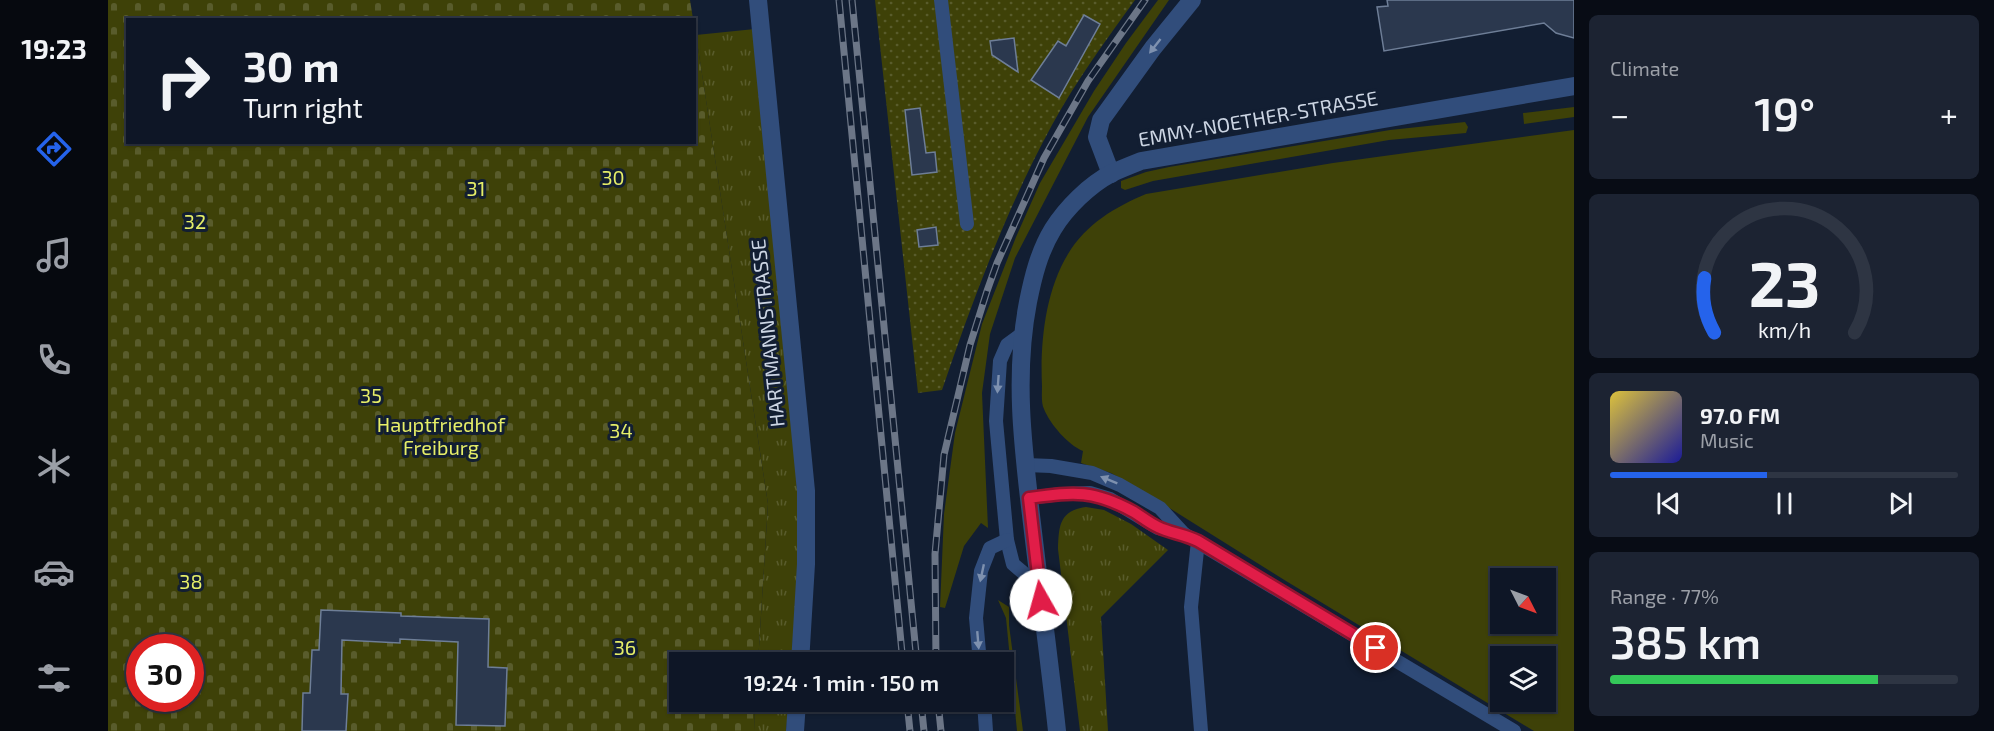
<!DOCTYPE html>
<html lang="en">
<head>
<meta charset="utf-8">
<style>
  body { margin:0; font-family:"Exo 2",sans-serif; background:#1c2332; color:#f1f3f6; height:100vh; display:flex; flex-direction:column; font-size:22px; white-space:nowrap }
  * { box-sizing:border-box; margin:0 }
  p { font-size:20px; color:#9b9fa7 }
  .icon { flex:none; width:33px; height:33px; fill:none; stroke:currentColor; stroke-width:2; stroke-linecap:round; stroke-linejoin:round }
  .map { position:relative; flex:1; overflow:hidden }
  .side { display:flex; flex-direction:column; gap:15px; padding:15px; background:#080c15; width:420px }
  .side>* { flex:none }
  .guide { position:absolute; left:18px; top:18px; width:570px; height:126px; border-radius:0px; box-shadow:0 2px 4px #0004,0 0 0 2px #2e3543; background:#0e1626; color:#f1f3f6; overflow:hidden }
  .needle { width:39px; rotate:132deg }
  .fabs { position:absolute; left:1382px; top:568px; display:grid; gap:12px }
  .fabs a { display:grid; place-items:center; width:66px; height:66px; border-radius:0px; background:#0e1626; box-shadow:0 2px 4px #0004,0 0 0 2px #2e3543; font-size:30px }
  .speed { position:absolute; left:18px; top:634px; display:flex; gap:12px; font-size:30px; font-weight:700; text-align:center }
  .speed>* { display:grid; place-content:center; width:78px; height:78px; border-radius:50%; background:#0e1626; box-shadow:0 2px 4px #0004,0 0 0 2px #2e3543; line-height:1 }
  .speed .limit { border:9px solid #d22; background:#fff; color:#111 }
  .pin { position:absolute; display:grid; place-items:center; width:51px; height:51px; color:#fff; margin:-26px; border:3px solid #fff; border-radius:50%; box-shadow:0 2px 6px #0007 }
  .me { position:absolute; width:66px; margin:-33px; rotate:353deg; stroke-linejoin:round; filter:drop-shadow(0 0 4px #0008) }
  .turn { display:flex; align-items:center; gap:21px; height:126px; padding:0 18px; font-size:27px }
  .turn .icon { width:78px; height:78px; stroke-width:2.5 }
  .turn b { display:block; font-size:42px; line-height:51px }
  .big { font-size:45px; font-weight:600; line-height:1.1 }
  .side .tile { flex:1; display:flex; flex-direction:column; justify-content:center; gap:9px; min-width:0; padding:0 21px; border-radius:9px; background:#1c2332 }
  .side .dial { align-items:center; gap:0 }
  .dial svg { height:156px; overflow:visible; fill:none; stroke:#2e3543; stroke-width:7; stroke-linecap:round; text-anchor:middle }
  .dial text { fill:#f1f3f6; stroke:none }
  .song { display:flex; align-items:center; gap:18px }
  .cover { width:72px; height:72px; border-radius:9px; background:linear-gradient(135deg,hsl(50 70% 55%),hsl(240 70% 35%)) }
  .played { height:6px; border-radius:3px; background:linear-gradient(90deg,#2563eb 45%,#2e3543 45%) }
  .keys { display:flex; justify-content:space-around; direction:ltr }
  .heat { display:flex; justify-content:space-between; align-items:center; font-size:33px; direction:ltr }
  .charge { height:9px; border-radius:4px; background:linear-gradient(90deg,#34c759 77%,#2e3543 0) }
  .trip { position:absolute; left:561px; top:652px; width:345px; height:60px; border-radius:0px; background:#0e1626; box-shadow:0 2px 4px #0004,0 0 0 2px #2e3543; font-weight:600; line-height:60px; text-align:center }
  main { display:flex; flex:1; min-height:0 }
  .tabs { display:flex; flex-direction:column; width:108px; justify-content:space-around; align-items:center; background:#06090f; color:#9b9fa7 }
  .tabs .icon { width:42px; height:42px }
  .tabs .on { color:#2563eb }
  .tabs b { font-size:27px; color:#f1f3f6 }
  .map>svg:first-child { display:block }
</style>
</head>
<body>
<main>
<nav class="tabs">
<b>19:23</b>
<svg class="icon on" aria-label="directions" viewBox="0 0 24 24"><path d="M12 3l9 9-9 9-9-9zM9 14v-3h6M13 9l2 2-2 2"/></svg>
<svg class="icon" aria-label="music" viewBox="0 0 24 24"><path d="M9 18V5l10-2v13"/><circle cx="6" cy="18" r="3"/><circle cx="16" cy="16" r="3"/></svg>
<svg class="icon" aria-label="phone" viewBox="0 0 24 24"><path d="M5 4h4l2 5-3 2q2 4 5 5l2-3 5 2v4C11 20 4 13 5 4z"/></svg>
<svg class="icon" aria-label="climate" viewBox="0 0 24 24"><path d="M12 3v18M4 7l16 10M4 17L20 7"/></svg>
<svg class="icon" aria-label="car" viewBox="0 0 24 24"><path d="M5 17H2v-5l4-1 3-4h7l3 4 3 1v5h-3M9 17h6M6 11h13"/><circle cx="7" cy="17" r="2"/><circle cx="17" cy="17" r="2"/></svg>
<svg class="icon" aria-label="filters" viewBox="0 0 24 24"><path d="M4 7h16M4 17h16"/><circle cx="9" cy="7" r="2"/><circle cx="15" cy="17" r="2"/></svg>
</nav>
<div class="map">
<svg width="1466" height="731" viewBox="0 0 1466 731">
  <defs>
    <pattern id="cemetery-stones" width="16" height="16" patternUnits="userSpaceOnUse" patternTransform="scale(1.5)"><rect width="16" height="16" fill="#3e4108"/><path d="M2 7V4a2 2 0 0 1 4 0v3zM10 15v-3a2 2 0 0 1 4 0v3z" fill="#595c2c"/></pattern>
    <pattern id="park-tufts" width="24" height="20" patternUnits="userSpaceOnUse" patternTransform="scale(1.5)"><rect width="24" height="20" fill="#3e4108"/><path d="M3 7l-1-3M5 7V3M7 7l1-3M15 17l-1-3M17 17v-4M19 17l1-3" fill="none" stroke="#595c2c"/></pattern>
    <pattern id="garden-dots" width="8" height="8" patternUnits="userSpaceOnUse" patternTransform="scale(1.5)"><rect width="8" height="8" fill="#3e4108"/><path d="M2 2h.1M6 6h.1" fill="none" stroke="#595c2c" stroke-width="1.8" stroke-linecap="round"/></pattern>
  </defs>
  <rect width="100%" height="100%" fill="#121e32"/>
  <g fill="#3e4108" fill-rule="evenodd">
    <polygon points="1050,0 1061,0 980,117 907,258 882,334 874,393 880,528 873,523 856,546 837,608 832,607 836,514 847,433 874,324 908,237 932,183 986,91 1018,43"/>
    <polygon points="1466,107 1466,117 1416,124 1415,113"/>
    <polygon points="1357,122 1360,127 1358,133 1281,140 1045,181 1017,190 1013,188 1013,181 1038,172 1061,167 1282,130"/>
    <path d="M1466 130V731H1426L1178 581 1023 484 1003 473 973 463 975 451C960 445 942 424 936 409 933 403 934 393 934 386 932 343 937 292 960 254 978 224 1007 207 1038 194L1225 163ZM1392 579H1437V624H1392ZM1392 657H1437V702H1392Z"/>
    <polygon points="890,600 901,607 901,625 915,731 909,731 898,618"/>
  </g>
  <path fill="url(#cemetery-stones)" fill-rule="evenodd" d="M0 0H582L585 19 20 20V142H586L587 28 660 504 650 663H572V702H647L646 731H0ZM32 648H82V699H32Z"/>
  <g fill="url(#park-tufts)">
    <polygon points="647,29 690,491 689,588 683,663 650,663 660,504 588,35"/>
    <path d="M978 507 996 510 1023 524 1060 550 993 617 1000 731H972L950 549C951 526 951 511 978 507Z"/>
    <polygon points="647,702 681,702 678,731 646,731"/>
  </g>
  <path fill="url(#garden-dots)" d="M767 0H1027C998 40 968 81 944 125 898 210 865 299 834 390L810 393Z"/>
  <g fill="#2b384e" stroke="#6e7e97" stroke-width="1.5">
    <polygon points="1279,0 1466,0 1466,38 1448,33 1436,23 1276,51 1269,7 1280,6"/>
    <polygon points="976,15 992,24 951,98 923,80 950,41 958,46"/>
    <polygon points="906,38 910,72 884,55 882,41"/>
    <polygon points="812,108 818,153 827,152 829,172 804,175 797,110"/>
    <polygon points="828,227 830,245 811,247 809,230"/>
    <polygon points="213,610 293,613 293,616 381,619 380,667 399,668 397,726 348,725 350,642 292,639 292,643 234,640 233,694 240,694 238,731 194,731 195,693 202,693 204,650 211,650"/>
  </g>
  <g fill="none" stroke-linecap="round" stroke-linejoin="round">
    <g stroke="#314d7b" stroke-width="14">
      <polyline points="833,0 859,224"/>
      <polyline points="914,334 899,345 892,361 888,421 899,540 905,564 931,586"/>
      <polyline points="918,465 943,466 984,473 1012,485 1052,508 1076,534 1050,528 1002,499 982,493 953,494 921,498"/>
      <polyline points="1076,534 1406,731"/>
      <polyline points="1090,541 1083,607 1093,731"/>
      <polyline points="872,663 868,618 873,571 882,548 899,540"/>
      <polyline points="876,702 878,731"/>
    </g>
    <g stroke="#314d7b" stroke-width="18">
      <polyline points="1003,174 989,137 993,120 1045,48 1084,0"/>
      <path d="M949 731C942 665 933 599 925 532 916 455 905 380 920 302 925 277 931 252 945 229 958 208 981 185 1004 173 1013 169 1023 165 1033 161L1466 86"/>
    </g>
    <g stroke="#314d7b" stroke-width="18">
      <polyline points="650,0 698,491 698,564 692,663"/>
      <polyline points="687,731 689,702"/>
    </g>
    <defs>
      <g id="rail">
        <polyline points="731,0 795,663"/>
        <polyline points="744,0 809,663"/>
        <polyline points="828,663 827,554 836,455 862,345 879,291 889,263 936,158 980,81 1037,0"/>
        <polyline points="799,702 802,731"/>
        <polyline points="813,702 816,731"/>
        <polyline points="830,702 833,731"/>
      </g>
    </defs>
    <use href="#rail" stroke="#6c7687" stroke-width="7"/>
    <use href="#rail" stroke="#121e32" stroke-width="4.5" stroke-dasharray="14" stroke-linecap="butt"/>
  </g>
  <defs><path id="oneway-solid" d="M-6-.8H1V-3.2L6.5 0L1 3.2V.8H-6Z" transform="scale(1.5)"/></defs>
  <g fill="#7e91af">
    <use href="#oneway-solid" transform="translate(1047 46) rotate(128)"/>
    <use href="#oneway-solid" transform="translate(890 384) rotate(94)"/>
    <use href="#oneway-solid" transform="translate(1001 480) rotate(-158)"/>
    <use href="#oneway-solid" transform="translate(874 573) rotate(102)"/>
    <use href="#oneway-solid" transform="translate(870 640) rotate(85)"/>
  </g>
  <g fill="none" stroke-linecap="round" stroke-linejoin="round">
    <defs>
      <path id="route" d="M933 600 921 498C966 492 984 489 1026 512 1034 517 1041 523 1050 527 1062 533 1076 534 1090 541L1268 648"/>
    </defs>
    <use href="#route" stroke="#92132f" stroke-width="15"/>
    <use href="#route" stroke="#e11d48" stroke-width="10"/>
  </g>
  <g text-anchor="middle" stroke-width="6" stroke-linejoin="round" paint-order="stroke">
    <g font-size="20" fill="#ccd5e3" stroke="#121e32">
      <text transform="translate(1150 119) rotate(-10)" y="7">EMMY-NOETHER-STRASSE</text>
      <text transform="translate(660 333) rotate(-96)" y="7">HARTMANNSTRASSE</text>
    </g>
    <g font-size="20" fill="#e6ee68" stroke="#121e32">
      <text x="505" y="185">30</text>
      <text x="368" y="196">31</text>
      <text x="87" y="229">32</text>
      <text x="263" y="403">35</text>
      <text x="333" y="432">Hauptfriedhof<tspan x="333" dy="23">Freiburg</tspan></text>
      <text x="513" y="438">34</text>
      <text x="83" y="589">38</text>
      <text x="517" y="655">36</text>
    </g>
  </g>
</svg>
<div class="fabs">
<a><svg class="needle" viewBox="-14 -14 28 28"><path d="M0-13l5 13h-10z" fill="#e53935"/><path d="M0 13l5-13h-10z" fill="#9b9fa7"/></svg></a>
<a><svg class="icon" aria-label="layers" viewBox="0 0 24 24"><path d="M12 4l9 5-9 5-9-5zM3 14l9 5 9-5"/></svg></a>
</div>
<div class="speed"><div class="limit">30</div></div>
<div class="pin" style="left:1268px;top:648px;background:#d93025"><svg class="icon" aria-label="arrive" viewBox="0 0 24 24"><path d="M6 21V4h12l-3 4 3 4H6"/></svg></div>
<svg class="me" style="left:933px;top:600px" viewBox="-20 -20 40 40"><circle r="19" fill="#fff"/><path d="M0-13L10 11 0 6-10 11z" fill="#e11d48"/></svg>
<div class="trip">19:24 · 1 min · 150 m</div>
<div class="guide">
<div class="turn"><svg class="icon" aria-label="right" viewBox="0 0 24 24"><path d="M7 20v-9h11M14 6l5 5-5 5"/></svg><div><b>30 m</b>Turn right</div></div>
</div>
</div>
<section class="side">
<div class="tile"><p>Climate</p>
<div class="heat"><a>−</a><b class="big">19°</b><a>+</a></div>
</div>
<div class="tile dial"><svg viewBox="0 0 100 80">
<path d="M14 69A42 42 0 1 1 86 69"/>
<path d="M14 69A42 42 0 0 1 9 41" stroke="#2563eb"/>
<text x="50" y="56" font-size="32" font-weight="700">23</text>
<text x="50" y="72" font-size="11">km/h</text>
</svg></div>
<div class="tile">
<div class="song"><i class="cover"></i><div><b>97.0 FM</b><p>Music</p></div></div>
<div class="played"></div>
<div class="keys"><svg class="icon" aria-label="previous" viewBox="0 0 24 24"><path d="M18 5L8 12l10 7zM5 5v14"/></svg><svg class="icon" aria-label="pause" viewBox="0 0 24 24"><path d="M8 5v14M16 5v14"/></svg><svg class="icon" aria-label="next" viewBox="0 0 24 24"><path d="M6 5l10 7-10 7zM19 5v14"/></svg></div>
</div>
<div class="tile"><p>Range · 77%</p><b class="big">385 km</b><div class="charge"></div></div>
</section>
</main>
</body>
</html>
